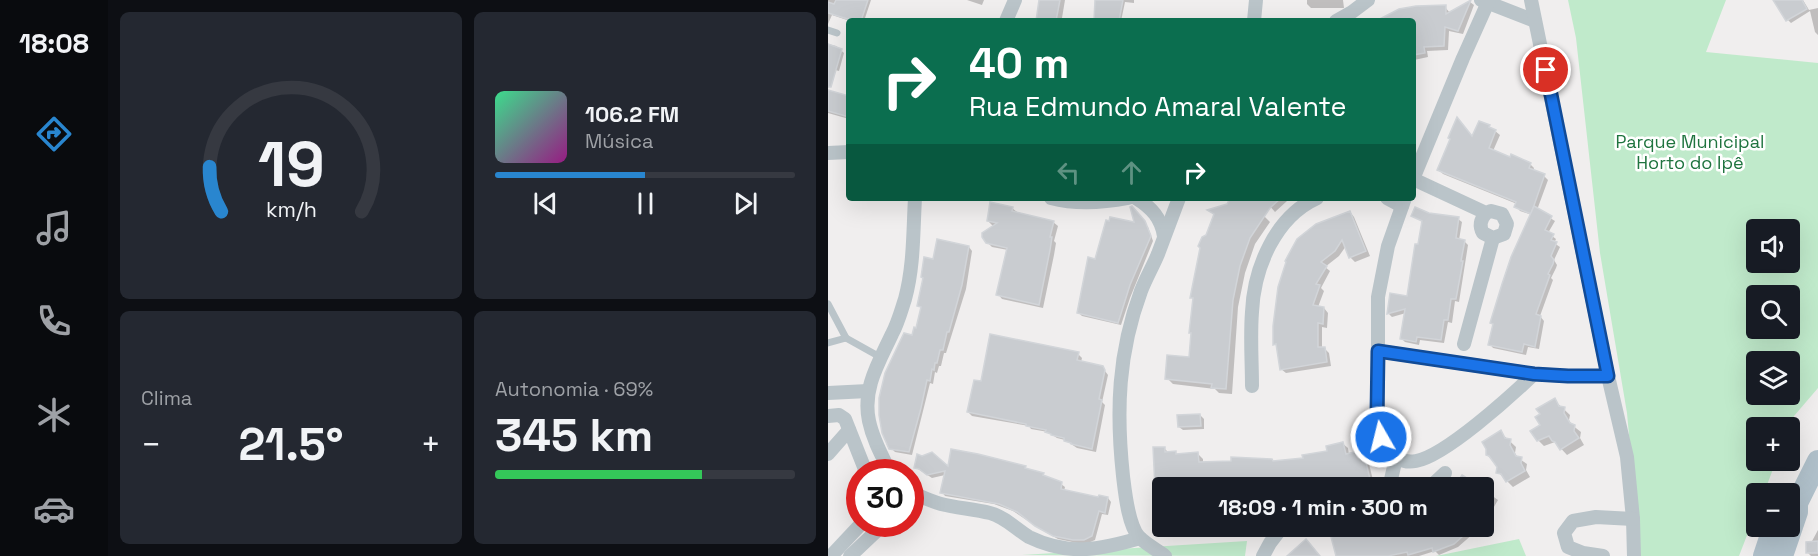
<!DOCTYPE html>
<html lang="pt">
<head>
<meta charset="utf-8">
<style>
  body { margin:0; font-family:"Space Grotesk",sans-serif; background:#242831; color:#f1f3f6; height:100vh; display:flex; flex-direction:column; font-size:22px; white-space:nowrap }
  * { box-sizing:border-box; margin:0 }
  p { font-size:20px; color:#9ea1a6 }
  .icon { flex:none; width:33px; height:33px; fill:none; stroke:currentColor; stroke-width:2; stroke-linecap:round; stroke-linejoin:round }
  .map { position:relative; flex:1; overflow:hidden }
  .drawer { display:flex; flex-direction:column; gap:12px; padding:12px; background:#0d0f14; width:720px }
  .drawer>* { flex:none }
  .top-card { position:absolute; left:18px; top:18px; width:570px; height:183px; border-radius:6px; box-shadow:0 6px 24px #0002; background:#0b6e4f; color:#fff; overflow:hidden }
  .fabs { position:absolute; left:918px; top:219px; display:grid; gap:12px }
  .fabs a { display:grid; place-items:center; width:54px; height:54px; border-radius:6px; background:#171b24; box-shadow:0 6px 24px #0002; font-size:30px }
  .speed { position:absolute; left:18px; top:459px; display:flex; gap:12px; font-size:30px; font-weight:700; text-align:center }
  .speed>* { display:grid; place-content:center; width:78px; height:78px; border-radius:50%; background:#171b24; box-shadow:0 6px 24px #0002; line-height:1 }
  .speed .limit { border:9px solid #d22; background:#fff; color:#111 }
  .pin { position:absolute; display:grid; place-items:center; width:51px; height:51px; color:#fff; margin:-26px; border:3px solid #fff; border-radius:50%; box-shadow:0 2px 6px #0007 }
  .me { position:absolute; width:66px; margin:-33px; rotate:352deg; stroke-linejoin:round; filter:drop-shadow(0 0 4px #0008) }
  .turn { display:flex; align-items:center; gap:21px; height:126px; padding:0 24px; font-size:27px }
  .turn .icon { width:78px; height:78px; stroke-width:2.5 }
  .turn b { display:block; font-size:42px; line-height:51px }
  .lanes { display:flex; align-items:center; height:57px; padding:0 24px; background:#0003; justify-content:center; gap:30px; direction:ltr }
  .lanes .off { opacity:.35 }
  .big { font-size:45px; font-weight:700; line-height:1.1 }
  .drawer .widget { flex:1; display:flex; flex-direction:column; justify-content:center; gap:9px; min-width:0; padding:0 21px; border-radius:9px; background:#242831 }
  .drawer .dial { align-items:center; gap:0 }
  .dial svg { height:156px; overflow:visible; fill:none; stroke:#363941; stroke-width:7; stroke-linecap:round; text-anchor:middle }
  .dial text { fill:#f1f3f6; stroke:none }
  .song { display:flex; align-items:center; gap:18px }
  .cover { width:72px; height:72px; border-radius:9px; background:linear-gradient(135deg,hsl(150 70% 55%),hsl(310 70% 35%)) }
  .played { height:6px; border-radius:3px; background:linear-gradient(90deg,#2986cf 50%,#363941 50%) }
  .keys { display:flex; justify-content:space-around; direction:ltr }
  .heat { display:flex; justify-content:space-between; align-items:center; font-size:33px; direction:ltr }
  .charge { height:9px; border-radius:4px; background:linear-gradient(90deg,#34c759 69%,#363941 0) }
  .drawer .tiles { flex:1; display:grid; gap:12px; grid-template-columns:repeat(2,1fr) }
  .trip { position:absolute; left:324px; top:477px; width:342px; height:60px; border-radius:6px; background:#171b24; box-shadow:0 6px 24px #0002; font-weight:700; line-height:60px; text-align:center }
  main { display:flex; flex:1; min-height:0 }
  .tab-bar { display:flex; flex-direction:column; width:108px; justify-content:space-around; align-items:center; background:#090b0e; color:#9ea1a6 }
  .tab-bar .icon { width:42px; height:42px }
  .tab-bar .active { color:#2986cf }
  .tab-bar b { font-size:27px; color:#f1f3f6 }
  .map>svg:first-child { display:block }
</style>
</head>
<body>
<main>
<nav class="tab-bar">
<b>18:08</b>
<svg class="icon active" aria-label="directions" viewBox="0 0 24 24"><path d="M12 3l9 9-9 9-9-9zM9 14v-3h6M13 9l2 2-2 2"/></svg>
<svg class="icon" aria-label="music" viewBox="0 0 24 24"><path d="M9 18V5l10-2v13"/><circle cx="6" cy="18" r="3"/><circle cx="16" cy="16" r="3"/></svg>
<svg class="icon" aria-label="phone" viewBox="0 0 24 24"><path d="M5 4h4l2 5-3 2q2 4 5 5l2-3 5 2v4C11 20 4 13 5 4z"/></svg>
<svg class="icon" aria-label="climate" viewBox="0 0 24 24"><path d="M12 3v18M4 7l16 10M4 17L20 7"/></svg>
<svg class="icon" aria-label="car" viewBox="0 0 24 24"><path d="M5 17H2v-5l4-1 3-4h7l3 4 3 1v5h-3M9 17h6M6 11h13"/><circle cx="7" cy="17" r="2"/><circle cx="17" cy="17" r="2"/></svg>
</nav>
<section class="drawer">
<div class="tiles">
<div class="widget dial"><svg viewBox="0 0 100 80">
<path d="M14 69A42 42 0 1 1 86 69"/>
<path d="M14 69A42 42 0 0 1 8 46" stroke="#2986cf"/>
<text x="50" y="56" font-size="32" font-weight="700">19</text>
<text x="50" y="72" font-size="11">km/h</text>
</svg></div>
<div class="widget">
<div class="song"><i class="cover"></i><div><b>106.2 FM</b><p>Música</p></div></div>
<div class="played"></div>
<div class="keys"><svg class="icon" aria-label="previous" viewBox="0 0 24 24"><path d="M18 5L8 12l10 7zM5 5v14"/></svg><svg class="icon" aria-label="pause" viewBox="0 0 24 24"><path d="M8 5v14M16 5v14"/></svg><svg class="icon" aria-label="next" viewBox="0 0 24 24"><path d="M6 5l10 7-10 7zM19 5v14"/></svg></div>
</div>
<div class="widget"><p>Clima</p>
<div class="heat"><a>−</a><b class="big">21.5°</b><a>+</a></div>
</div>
<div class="widget"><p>Autonomia · 69%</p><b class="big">345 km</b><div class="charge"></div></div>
</div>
</section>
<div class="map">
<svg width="990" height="556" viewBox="0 0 990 556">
  <rect width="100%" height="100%" fill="#f0eeee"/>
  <g fill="#c0eacb" fill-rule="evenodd">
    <path d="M740 0H898L878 52 990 63V388L966 416 961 427 928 428V460L948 461 936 493 928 494V512L911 556H812L799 413 772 253 748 38ZM928 230H962V262H928ZM928 296H962V328H928ZM928 362H962V394H928Z"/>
    <polygon points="691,539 698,556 608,556"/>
    <polygon points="419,541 417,556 194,555"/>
  </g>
  <g fill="#0003">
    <polygon points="0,0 43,0 36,21 22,21 4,15 0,24"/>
    <polygon points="139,0 156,0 154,5"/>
    <polygon points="213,0 237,0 234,18 232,21 210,21"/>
    <polygon points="268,0 306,0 306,3 297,2 293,21 268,21"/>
    <polygon points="479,0 515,0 516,8 483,8 479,4"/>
    <polygon points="947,0 975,0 981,10 990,8 990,35 987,32 982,11 963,23 957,17"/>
    <polygon points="642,2 646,5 635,34 621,31 620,50 599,51 600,57 586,60 588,64 585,66 585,21 551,21 617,7 622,13"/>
    <polygon points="0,44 8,46 16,53 11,71 0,68"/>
    <polygon points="0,91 21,98 21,119 0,113"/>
    <polygon points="661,126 672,135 665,151 702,164 706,168 705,171 716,176 720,180 709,210 727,221 720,233 728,239 726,243 732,247 726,260 729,265 728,268 723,278 725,280 712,316 716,321 711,349 700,347 698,355 665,348 662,344 666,326 664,323 704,215 692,211 688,206 689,204 615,174 611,170 645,138"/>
    <polygon points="404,198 409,198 436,216 442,222 427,244 417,273 410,307 404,394 391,393 387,389 345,384 339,378 362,359 364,334 362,332 366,300 363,297 380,236 387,215 382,211 400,205"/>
    <polygon points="435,198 459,198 457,199 459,201 447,212"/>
    <polygon points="184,208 189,212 225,222 230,226 226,241 228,243 226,255 215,308 174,299 170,294 180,250 164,247 159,242 166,227 160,221"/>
    <polygon points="304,208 320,227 325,241 302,298 293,325 254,316 251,313 268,261 308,224"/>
    <polygon points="522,212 526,217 542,256 527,262 522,257 518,246 511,256 497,267 502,271 493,288 496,291 490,307 496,308 500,313 499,328 494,327 494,348 496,348 501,353 503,366 458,373 453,369 450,347 447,344 446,326"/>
    <polygon points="601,214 630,219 634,222 631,240 636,241 640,245 631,302 627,301 624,323 620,322 616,343 592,340 591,345 577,342 574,339 578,313 564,317 561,314 563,295 580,297 595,222 585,216"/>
    <polygon points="141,247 144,251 138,289 118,353 116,353 113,366 111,366 109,373 107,372 105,384 102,383 84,455 67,452 63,448 85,337 89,330 94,309 91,305 106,260"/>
    <polygon points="250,354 254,358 253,362 274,367 280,375 274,402 277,405 268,452 249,448 237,440 229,438 220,432 203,429 201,426 144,416 140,412 154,383"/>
    <polygon points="726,400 742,415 741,420 744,425 753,432 752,438 756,445 739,455 727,442 716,446 710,440 714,425"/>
    <polygon points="372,415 376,419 376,429 355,430 351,427"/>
    <polygon points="672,432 688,447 687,453 690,458 699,464 698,470 702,477 685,487 670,472 671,466 659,455"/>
    <polygon points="515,444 520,448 521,455 534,452 539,456 546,484 531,488 334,488 334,503 329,498 327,449 336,448 341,453 347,453 350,455 370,454 375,459 375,464 446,463 477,460 501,452"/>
    <polygon points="87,467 121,469 197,467 200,470 215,474 219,479 233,484 237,487 236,491 271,499 280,498 283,502 280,515 274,514 267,540 260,543 249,543 230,539 212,529 185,511 166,504 117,496 114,492 117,475 104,478"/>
    <polygon points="656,490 670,500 656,524"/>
    <polygon points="551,526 654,526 630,547 611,555 607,551 591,556 510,556"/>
    <polygon points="990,530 990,556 983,556 980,553 983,543"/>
  </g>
  <g fill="#c9ccd0" stroke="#d2d5d9" stroke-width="1.5">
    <polygon points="8,0 40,0 33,21 26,21 0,13 0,2 6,4"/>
    <polygon points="211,0 232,0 228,21 208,21"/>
    <polygon points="267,0 295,0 291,21 266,21"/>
    <polygon points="643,0 630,31 617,27 616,46 596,47 597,53 585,55 585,21 548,21 571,9 588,6 618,5 618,14"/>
    <polygon points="945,0 974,0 979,9 958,21"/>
    <polygon points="0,44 14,49 3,87 0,87"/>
    <polygon points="0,90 21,96 21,117 0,111"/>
    <polygon points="629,117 644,136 651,121 662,125 661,127 668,130 661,148 682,157 683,154 703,163 701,168 717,174 703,214 686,207 688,202 609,170 622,139 620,138"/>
    <polygon points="402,198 453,198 442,208 422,238 412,266 405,300 398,389 383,388 384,384 337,379 339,355 361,357 363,333 361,333 365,298 362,298 372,248 370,246 374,237 378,235 386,214 379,210 399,204"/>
    <polygon points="162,202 185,207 184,211 226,221 222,237 224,237 222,250 211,305 168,295 179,248 158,243 154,237 154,233 169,223 159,221"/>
    <polygon points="304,206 317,221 323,236 302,285 290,323 249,313 260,257 267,259 278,220 281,221 282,217 306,222 302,207"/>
    <polygon points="706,206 724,216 717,230 726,234 723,240 729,242 723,256 726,260 725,264 720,274 722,275 708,314 713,316 707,347 696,344 694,352 660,345 665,324 662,323 674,284 683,257"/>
    <polygon points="587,207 601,213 631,217 628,238 637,240 633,261 635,261 628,299 623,299 620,320 616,320 613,340 589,337 588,342 572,339 577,309 559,314 562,293 579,296 587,244 590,244 594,221 583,216"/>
    <polygon points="522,211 538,251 521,258 514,240 507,251 493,262 499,266 488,284 492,285 485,305 496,307 495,324 490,323 490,347 497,347 499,362 452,370 448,344 445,345 445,326 450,287 458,262 457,261 469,239 488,224"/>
    <polygon points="109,239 141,246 134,285 121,332 119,332 115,350 112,350 109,363 107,363 106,370 104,369 102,381 99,380 93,408 81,452 61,449 54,433 51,415 51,398 57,373 76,333 84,335 86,327 88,328 93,307 89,306 95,278 93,277 96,257 105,259"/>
    <polygon points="162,334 251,352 249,360 275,366 277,370 271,399 274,400 264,449 243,444 243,443 236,441 236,438 223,435 223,434 217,432 218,430 198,426 198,424 139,412 146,380 153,381"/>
    <polygon points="727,398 731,406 737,407 736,413 742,423 747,425 746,431 751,438 732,450 727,442 724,441 721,436 709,441 702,431 712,425 707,417 712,414 708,409"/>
    <polygon points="372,414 373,426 350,427 349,415"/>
    <polygon points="673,430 677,438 683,439 682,445 688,456 694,457 693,463 697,471 678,482 673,474 668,473 669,467 661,456 658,455 658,449 654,442"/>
    <polygon points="515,442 518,454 535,450 542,479 525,483 526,486 517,488 507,488 506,484 494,488 327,488 325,447 337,447 337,452 348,451 348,454 370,452 371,462 403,461 403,457 444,459 445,461 475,458 474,455 499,451 498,446"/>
    <polygon points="123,449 150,454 198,466 197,468 216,473 215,475 234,482 233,489 270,497 271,495 280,497 277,513 271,511 264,536 256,540 245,540 225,536 207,526 189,512 171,504 112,493 117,471 99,475 91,469 86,468 89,454 94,456 104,452 120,466"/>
    <polygon points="634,475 654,488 626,488"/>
    <polygon points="533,526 646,526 626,544 605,552 604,548 580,555 579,552 560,556 508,556 503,537"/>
    <polygon points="478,539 492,556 459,556"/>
    <polygon points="990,541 990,553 978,553 978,542"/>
  </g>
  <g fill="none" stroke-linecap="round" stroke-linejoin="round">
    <g stroke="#bac4c9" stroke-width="7">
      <polyline points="0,30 9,33"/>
      <polyline points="0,304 18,338"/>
      <polyline points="0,343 18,338 52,357"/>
    </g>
    <g stroke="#bac4c9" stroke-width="14">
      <polyline points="653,0 707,21"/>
      <polyline points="703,0 780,376 799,457 805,519 806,556"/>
      <polyline points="178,21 187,0"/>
      <polyline points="426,21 428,0"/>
      <polyline points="508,21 524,12 540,0"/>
      <polyline points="0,153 21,152"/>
      <polyline points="585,179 635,58 661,0"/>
      <path d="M585 179 658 213 663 211 674 214 679 224 676 234 665 238 655 233C651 226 652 220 658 213"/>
      <path d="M223 198C249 205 274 203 300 198"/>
      <path d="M308 198C324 208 333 218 336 236"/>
      <polyline points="559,198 574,206"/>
      <path d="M577 198 560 246 550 297V415C551 435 562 466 588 461 617 456 683 396 706 374"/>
      <polyline points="636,344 665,238"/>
      <polyline points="550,351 706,374 740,376 780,376"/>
      <path d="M424 386C424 362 422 337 424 312 426 268 447 217 489 198"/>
      <polyline points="0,393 40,391"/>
      <polyline points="0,416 11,415 17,419 38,472"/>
      <polyline points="0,454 21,430"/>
      <path d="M62 472C54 456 45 440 41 421 34 389 51 362 64 334 70 323 73 311 77 299 86 266 85 232 87 198"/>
      <polyline points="561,488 568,458"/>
      <polyline points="601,488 617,473"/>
      <path d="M82 492C92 496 102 501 113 504 129 508 146 509 162 513 177 517 188 529 201 537 240 556 272 550 312 538"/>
      <polyline points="3,556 33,524"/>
      <polyline points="22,556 56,524"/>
      <path d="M337 556C329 550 318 544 311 537 300 525 297 492 295 476 288 411 290 353 313 291 318 278 325 266 330 254 337 235 344 217 351 198"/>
      <polyline points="435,556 442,543 455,526"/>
      <polyline points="775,556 755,553 740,547 736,533 745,521 768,517 805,519"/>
    </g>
    <g stroke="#b0c0ca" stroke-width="22">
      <polyline points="936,556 941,541 949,526"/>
      <polyline points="954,556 969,512 969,503 990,461"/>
    </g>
  </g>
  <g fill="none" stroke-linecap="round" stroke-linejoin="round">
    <defs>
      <polyline id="route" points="553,437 549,415 550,351 706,374 740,376 780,376 718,70"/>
    </defs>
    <use href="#route" stroke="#114b97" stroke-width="15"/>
    <use href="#route" stroke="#1a73e8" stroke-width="10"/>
  </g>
  <g text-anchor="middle" stroke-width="5" stroke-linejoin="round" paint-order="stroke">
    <g font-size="18" fill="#1f743f" stroke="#fff">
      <text x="862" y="148">Parque Municipal<tspan x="862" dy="21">Horto do Ipê</tspan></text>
    </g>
  </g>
</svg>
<div class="fabs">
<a><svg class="icon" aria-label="sound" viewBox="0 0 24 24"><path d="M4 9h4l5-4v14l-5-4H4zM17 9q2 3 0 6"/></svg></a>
<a><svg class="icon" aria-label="search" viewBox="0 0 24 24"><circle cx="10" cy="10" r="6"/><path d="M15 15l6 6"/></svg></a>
<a><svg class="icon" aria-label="layers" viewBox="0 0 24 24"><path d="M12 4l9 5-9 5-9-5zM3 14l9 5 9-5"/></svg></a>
<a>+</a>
<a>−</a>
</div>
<div class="speed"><div class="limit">30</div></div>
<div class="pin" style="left:718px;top:70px;background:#d93025"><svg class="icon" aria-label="arrive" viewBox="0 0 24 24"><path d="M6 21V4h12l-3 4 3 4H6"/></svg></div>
<svg class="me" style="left:553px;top:437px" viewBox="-20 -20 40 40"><circle r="17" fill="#1a73e8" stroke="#fff" stroke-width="3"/><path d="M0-11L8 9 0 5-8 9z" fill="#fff"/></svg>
<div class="trip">18:09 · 1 min · 300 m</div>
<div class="top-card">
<div class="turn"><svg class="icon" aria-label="right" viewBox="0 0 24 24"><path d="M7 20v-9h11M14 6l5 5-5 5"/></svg><div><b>40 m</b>Rua Edmundo Amaral Valente</div></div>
<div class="lanes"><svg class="icon off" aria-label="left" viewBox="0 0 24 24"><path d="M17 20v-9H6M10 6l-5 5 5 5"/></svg><svg class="icon off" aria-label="ahead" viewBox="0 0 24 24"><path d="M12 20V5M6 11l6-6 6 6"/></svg><svg class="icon" aria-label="right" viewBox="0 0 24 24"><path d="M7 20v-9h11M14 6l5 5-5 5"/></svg></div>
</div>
</div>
</main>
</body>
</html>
